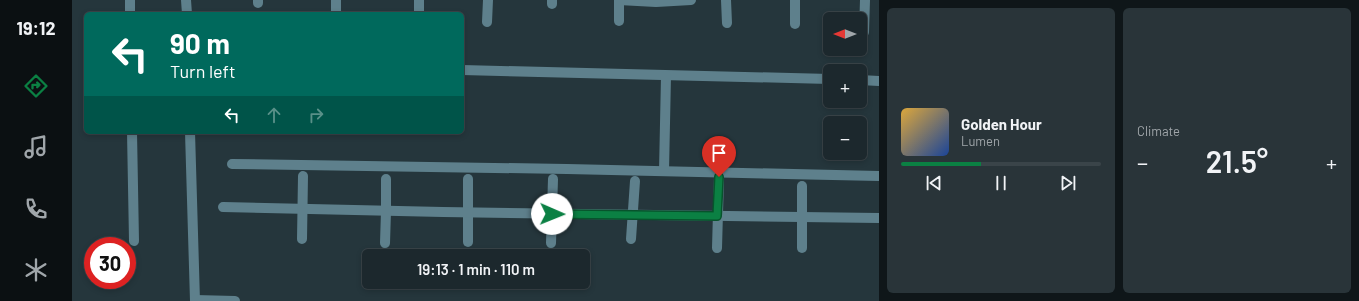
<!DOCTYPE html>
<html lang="en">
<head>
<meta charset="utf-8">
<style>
  body { margin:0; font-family:Barlow,sans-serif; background:#293439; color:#f1f3f6; height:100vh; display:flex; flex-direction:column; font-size:15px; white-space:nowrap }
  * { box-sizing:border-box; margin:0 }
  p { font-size:13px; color:#a0a6aa }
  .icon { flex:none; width:22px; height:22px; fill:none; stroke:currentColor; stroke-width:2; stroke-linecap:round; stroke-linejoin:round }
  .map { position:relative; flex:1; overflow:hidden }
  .panel { display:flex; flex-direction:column; gap:8px; padding:8px; background:#0f1619; width:480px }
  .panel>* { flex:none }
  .top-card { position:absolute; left:12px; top:12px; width:380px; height:122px; border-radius:6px; box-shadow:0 2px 6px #0003,0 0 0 1px #3a4449; background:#00695c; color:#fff; overflow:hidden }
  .needle { width:26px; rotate:270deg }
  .buttons { position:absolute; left:751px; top:12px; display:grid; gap:8px }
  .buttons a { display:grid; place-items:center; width:44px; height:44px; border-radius:6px; background:#1c282d; box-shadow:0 2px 6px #0003,0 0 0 1px #3a4449; font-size:20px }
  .speed { position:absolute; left:12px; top:237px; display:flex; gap:8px; font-size:20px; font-weight:700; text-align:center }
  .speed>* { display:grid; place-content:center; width:52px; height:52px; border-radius:50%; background:#1c282d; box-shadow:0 2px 6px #0003,0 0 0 1px #3a4449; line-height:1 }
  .speed .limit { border:6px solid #d22; background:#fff; color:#111 }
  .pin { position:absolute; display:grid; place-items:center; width:34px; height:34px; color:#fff; margin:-41px -17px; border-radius:50% 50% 50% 0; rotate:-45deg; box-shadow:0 0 4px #0007 }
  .pin .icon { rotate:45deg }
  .me { position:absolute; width:44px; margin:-22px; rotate:91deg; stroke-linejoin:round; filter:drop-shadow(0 0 3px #0008) }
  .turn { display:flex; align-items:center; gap:14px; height:84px; padding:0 20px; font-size:18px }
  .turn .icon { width:52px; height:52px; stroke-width:2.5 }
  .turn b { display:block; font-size:28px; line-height:34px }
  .lanes { display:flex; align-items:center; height:38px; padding:0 20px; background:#0003; justify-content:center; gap:20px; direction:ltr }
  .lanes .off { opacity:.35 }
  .big { font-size:30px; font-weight:600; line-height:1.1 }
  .panel .tile { flex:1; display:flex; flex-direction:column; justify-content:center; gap:6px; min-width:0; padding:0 14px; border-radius:6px; background:#293439 }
  .song { display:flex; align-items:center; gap:12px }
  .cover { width:48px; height:48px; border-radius:6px; background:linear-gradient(135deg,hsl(40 70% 55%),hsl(220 70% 35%)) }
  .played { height:4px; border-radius:2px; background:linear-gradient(90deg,#0b8043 40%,#3a4449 40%) }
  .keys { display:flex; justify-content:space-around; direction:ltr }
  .heat { display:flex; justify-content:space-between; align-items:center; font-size:22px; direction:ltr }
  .panel .tiles { flex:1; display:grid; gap:8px; grid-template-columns:repeat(2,1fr) }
  .trip { position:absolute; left:290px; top:249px; width:228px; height:40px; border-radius:6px; background:#1c282d; box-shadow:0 2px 6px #0003,0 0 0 1px #3a4449; font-weight:600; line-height:40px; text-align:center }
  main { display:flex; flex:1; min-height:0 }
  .menu { display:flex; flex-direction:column; width:72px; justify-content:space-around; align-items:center; background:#0b1012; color:#a0a6aa }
  .menu .icon { width:28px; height:28px }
  .menu .current { color:#0b8043 }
  .menu b { font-size:18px; color:#f1f3f6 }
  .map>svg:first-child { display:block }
</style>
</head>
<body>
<main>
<nav class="menu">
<b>19:12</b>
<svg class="icon current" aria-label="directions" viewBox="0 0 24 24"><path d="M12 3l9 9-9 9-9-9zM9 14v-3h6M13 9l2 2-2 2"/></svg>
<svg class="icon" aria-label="music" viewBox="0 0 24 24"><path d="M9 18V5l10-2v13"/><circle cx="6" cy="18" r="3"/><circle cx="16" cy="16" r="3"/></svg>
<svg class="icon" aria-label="phone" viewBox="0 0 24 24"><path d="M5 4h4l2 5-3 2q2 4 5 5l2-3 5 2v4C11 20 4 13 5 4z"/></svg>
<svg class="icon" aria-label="climate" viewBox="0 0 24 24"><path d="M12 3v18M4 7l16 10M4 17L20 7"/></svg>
</nav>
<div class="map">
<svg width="807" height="301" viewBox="0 0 807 301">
  <rect width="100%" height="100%" fill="#25363c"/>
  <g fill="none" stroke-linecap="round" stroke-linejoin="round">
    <g stroke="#5e808c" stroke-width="10">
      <polyline points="58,0 58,14"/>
      <polyline points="114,0 115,14"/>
      <polyline points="347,0 347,14"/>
      <polyline points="547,0 584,2 619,0"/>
      <polyline points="547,0 547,21"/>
      <polyline points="654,0 655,23"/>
      <polyline points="186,3 186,0"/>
      <polyline points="480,4 480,0"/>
      <polyline points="264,14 264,0"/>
      <polyline points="415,22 416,0"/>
      <polyline points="723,24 723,0"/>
      <polyline points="792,32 793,0"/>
      <polyline points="390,70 758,79"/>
      <polyline points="788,80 807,81"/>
      <polyline points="60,132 62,241"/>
      <polyline points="118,132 123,301"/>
      <polyline points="160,164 495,169 807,176"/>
      <polyline points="592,171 594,76"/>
      <polyline points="396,179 396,242"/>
      <polyline points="151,207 371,212 807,218"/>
      <polyline points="230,239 231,176"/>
      <polyline points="559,239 563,181"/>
      <polyline points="313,243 314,211 314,179"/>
      <polyline points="479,243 481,179"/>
      <polyline points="645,248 647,177"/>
      <polyline points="730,248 730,186"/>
      <polyline points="123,300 163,301"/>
    </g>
  </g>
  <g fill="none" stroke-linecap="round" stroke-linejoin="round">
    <defs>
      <polyline id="route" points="480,214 645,216 647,177"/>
    </defs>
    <use href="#route" stroke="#07532c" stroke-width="10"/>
    <use href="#route" stroke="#0b8043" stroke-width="7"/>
  </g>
</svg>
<div class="buttons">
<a><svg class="needle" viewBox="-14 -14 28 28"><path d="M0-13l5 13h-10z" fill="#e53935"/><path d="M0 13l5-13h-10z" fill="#a0a6aa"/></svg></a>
<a>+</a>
<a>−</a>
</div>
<div class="speed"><div class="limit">30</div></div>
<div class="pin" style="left:647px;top:177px;background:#d93025"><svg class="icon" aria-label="arrive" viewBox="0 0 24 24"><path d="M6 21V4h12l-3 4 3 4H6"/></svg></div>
<svg class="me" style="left:480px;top:214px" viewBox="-20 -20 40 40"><circle r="19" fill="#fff"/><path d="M0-13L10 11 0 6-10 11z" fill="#0b8043"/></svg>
<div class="trip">19:13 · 1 min · 110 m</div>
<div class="top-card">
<div class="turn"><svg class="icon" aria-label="left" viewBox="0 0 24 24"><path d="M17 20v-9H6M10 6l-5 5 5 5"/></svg><div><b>90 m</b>Turn left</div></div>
<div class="lanes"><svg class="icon" aria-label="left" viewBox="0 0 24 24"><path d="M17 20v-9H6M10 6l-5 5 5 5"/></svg><svg class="icon off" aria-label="ahead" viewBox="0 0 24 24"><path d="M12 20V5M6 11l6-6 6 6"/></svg><svg class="icon off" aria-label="right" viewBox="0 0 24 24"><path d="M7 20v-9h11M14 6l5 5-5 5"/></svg></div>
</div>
</div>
<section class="panel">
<div class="tiles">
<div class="tile">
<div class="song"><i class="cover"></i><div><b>Golden Hour</b><p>Lumen</p></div></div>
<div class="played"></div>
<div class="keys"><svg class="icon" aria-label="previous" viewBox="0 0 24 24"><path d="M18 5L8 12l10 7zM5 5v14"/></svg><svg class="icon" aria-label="pause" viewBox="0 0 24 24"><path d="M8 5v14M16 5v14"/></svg><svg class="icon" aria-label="next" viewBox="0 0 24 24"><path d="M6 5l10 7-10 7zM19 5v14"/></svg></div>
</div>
<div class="tile"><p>Climate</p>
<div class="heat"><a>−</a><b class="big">21.5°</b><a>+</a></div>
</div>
</div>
</section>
</main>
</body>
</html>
